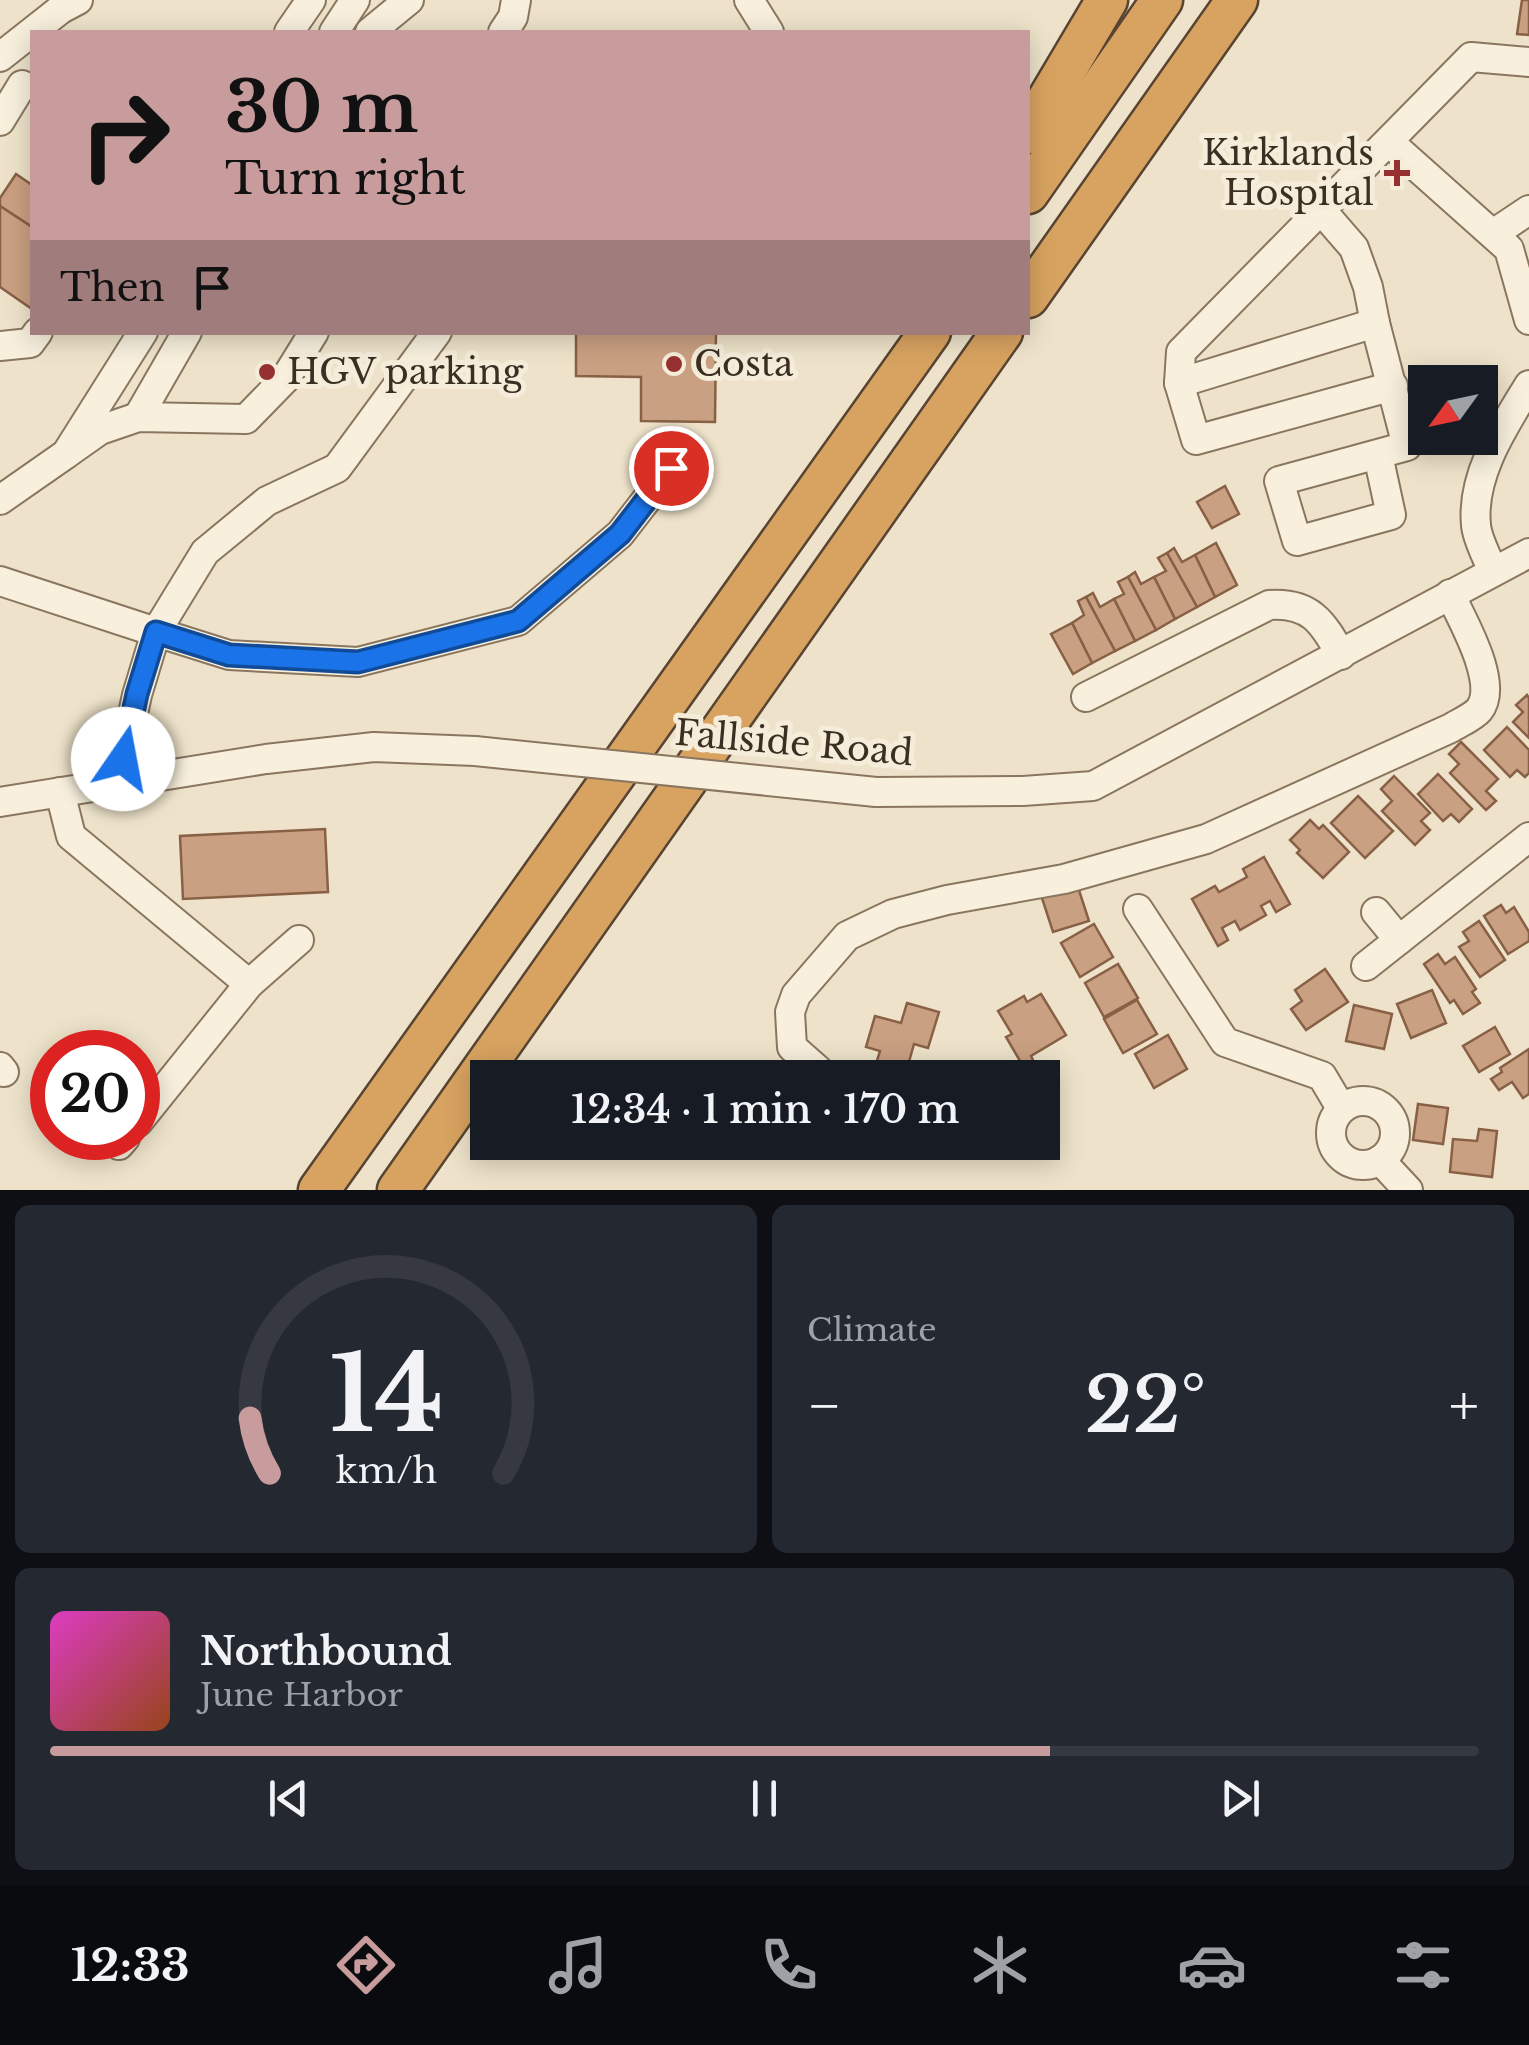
<!DOCTYPE html>
<html lang="en">
<head>
<meta charset="utf-8">
<style>
  body { margin:0; font-family:"Libre Baskerville",serif; background:#242831; color:#f1f3f6; height:100vh; display:flex; flex-direction:column; font-size:38px; white-space:nowrap }
  * { box-sizing:border-box; margin:0 }
  p { font-size:32px; color:#9ea1a6 }
  .icon { flex:none; width:55px; height:55px; fill:none; stroke:currentColor; stroke-width:2; stroke-linecap:round; stroke-linejoin:round }
  .map { position:relative; height:1190px; overflow:hidden }
  .side { display:flex; flex-direction:column; gap:15px; padding:15px; background:#0d0f14; flex:1 }
  .side>* { flex:none }
  .hud { position:absolute; left:30px; top:30px; width:1000px; height:305px; border-radius:0px; box-shadow:0 5px 25px #0003; background:#c89c9d; color:#111; overflow:hidden }
  .needle { width:65px; rotate:237deg }
  .fabs { position:absolute; left:1408px; top:365px; display:grid; gap:20px }
  .fabs a { display:grid; place-items:center; width:90px; height:90px; border-radius:0px; background:#171b24; box-shadow:0 5px 25px #0003; font-size:50px }
  .speed { position:absolute; left:30px; top:1030px; display:flex; gap:20px; font-size:50px; font-weight:700; text-align:center }
  .speed>* { display:grid; place-content:center; width:130px; height:130px; border-radius:50%; background:#171b24; box-shadow:0 5px 25px #0003; line-height:1 }
  .speed .limit { border:15px solid #d22; background:#fff; color:#111 }
  .pin { position:absolute; display:grid; place-items:center; width:85px; height:85px; color:#fff; margin:-42px; border:5px solid #fff; border-radius:50%; box-shadow:0 2px 10px #0007 }
  .me { position:absolute; width:110px; margin:-55px; rotate:12deg; stroke-linejoin:round; filter:drop-shadow(0 0 8px #0008) }
  .turn { display:flex; align-items:center; gap:35px; height:210px; padding:0 30px; font-size:45px }
  .turn .icon { width:130px; height:130px; stroke-width:2.5 }
  .turn b { display:block; font-size:70px; line-height:85px }
  .then { display:flex; align-items:center; height:95px; padding:0 30px; background:#0003; gap:20px; font-size:38px }
  .big { font-size:75px; font-weight:600; line-height:1.1 }
  .side .widget { flex:1; display:flex; flex-direction:column; justify-content:center; gap:15px; min-width:0; padding:0 35px; border-radius:15px; background:#242831 }
  .side .dial { align-items:center; gap:0 }
  .dial svg { height:260px; overflow:visible; fill:none; stroke:#363941; stroke-width:7; stroke-linecap:round; text-anchor:middle }
  .dial text { fill:#f1f3f6; stroke:none }
  .song { display:flex; align-items:center; gap:30px }
  .cover { width:120px; height:120px; border-radius:15px; background:linear-gradient(135deg,hsl(310 70% 55%),hsl(20 70% 35%)) }
  .played { height:10px; border-radius:5px; background:linear-gradient(90deg,#c89c9d 70%,#363941 70%) }
  .keys { display:flex; justify-content:space-around; direction:ltr }
  .heat { display:flex; justify-content:space-between; align-items:center; font-size:55px; direction:ltr }
  .side .tiles { flex:1; display:grid; gap:15px; grid-template-columns:1fr 1fr }
  .widget:last-child { grid-column:span 2 }
  .trip { position:absolute; left:470px; top:1060px; width:590px; height:100px; border-radius:0px; background:#171b24; box-shadow:0 5px 25px #0003; font-weight:600; line-height:100px; text-align:center }
  .menu { display:flex; height:160px; justify-content:space-around; align-items:center; background:#090b0e; color:#9ea1a6 }
  .menu .icon { width:70px; height:70px }
  .menu .on { color:#c89c9d }
  .menu b { font-size:45px; color:#f1f3f6 }
  .map>svg:first-child { display:block }
</style>
</head>
<body>
<div class="map">
<svg width="1529" height="1190" viewBox="0 0 1529 1190">
  <rect width="100%" height="100%" fill="#eee3ca"/>
  <g fill="#caa082" stroke="#886045" stroke-width="2.5">
    <polygon points="1522,0 1529,0 1529,35 1517,34"/>
    <polygon points="16,174 32,185 32,227 0,206 0,198"/>
    <polygon points="0,206 32,227 32,309 0,287"/>
    <polygon points="576,332 716,332 715,422 641,421 641,377 576,376"/>
    <polygon points="1225,486 1239,514 1212,528 1197,502"/>
    <polygon points="1216,543 1237,585 1215,597 1195,555"/>
    <polygon points="1174,548 1182,562 1195,555 1215,597 1197,607 1167,553"/>
    <polygon points="1167,553 1197,607 1175,619 1154,577 1166,571 1158,558"/>
    <polygon points="1135,572 1141,584 1154,577 1175,619 1156,630 1128,577"/>
    <polygon points="1128,577 1156,630 1135,641 1114,599 1124,594 1118,582"/>
    <polygon points="1093,593 1100,607 1114,599 1135,641 1115,651 1086,597"/>
    <polygon points="1086,597 1115,651 1092,663 1072,623 1084,615 1078,601"/>
    <polygon points="1072,623 1092,663 1073,674 1051,634"/>
    <polygon points="1527,695 1529,698 1529,738 1513,722 1523,712 1516,705"/>
    <polygon points="1507,727 1529,750 1529,773 1525,777 1517,770 1510,777 1484,750"/>
    <polygon points="1461,742 1498,779 1486,791 1496,801 1486,810 1450,773 1459,764 1449,754"/>
    <polygon points="1438,774 1472,809 1459,822 1451,814 1443,821 1418,794"/>
    <polygon points="1394,776 1430,813 1421,821 1430,830 1415,845 1382,811 1392,801 1381,789"/>
    <polygon points="1358,796 1393,831 1365,858 1331,823"/>
    <polygon points="1310,820 1319,829 1323,825 1349,852 1323,878 1297,853 1300,850 1290,840"/>
    <polygon points="325,829 328,892 183,899 180,836"/>
    <polygon points="1264,857 1290,904 1276,912 1270,901 1261,906 1266,915 1240,930 1235,921 1222,928 1228,940 1218,946 1192,899 1215,886 1219,892 1247,877 1243,869"/>
    <polygon points="1077,884 1089,921 1053,932 1041,895"/>
    <polygon points="1501,905 1506,913 1514,907 1529,932 1529,941 1508,954 1484,916"/>
    <polygon points="1479,921 1505,960 1480,977 1459,947 1469,941 1463,932"/>
    <polygon points="1094,924 1113,957 1080,977 1061,943"/>
    <polygon points="1438,954 1445,964 1455,957 1476,989 1472,992 1480,1003 1463,1014 1454,1000 1450,1003 1424,964"/>
    <polygon points="1118,964 1138,998 1104,1017 1085,983"/>
    <polygon points="1325,969 1348,1002 1306,1030 1291,1009 1302,1001 1295,990"/>
    <polygon points="1432,990 1446,1023 1411,1038 1397,1004"/>
    <polygon points="1041,994 1066,1035 1031,1056 1033,1060 1023,1066 1006,1037 1012,1034 998,1011 1024,996 1027,1002"/>
    <polygon points="1137,1000 1157,1034 1123,1053 1104,1019"/>
    <polygon points="907,1003 939,1012 928,1048 914,1044 905,1076 875,1067 880,1051 866,1047 875,1016 901,1023"/>
    <polygon points="1354,1005 1392,1014 1384,1049 1346,1041"/>
    <polygon points="1495,1027 1510,1054 1479,1072 1463,1046"/>
    <polygon points="1168,1035 1187,1069 1154,1088 1135,1054"/>
    <polygon points="1529,1049 1529,1094 1523,1098 1512,1082 1499,1090 1491,1079 1502,1072 1500,1068"/>
    <polygon points="1418,1104 1448,1108 1443,1144 1413,1140"/>
    <polygon points="1479,1129 1497,1131 1492,1177 1450,1172 1453,1139 1477,1141"/>
  </g>
  <g fill="none" stroke-linecap="round" stroke-linejoin="round">
    <defs>
      <g id="minor">
        <polyline points="749,0 769,32"/>
        <polyline points="289,32 311,0"/>
        <polyline points="334,32 355,0"/>
        <polyline points="370,32 409,0"/>
        <polyline points="503,32 513,17 516,0"/>
        <polyline points="0,57 61,9 78,0"/>
        <polyline points="0,121 22,85"/>
        <polyline points="1389,142 1509,249 1529,320"/>
        <polyline points="1322,211 1354,248 1368,287 1375,323"/>
        <polyline points="1493,234 1529,210"/>
        <polyline points="0,346 30,343 38,332"/>
        <polyline points="1179,383 1196,440 1393,386"/>
        <polyline points="138,417 187,332"/>
        <polyline points="66,454 100,430 138,417 246,419 285,379 314,332"/>
        <polyline points="1378,455 1391,515 1297,541 1279,481 1407,446 1375,323 1179,383 1181,352 1471,57 1529,62"/>
        <polyline points="0,500 66,454 143,332"/>
        <path d="M1492 570C1487 556 1477 539 1476 525 1471 475 1504 426 1529 385"/>
        <polyline points="0,581 156,632 205,552 267,501 337,468 437,332"/>
        <path d="M1086 697 1269 605C1310 602 1323 622 1341 655"/>
        <polyline points="118,783 137,695 156,632 229,655 358,662 518,621 620,534 671,468"/>
        <polyline points="60,792 71,836 249,984"/>
        <polyline points="876,792 1023,791 1093,786 1529,553"/>
        <polyline points="0,802 266,759 374,747 475,751"/>
        <polyline points="1138,909 1225,1042 1322,1076 1341,1108"/>
        <polyline points="1376,912 1399,940"/>
        <polyline points="1366,966 1529,837"/>
        <polyline points="0,1067 4,1072"/>
        <path d="M818 1070 792 1047 790 1012 796 995 847 936 893 914 947 900 1064 879 1206 839 1451 728C1459 723 1473 717 1479 710 1500 684 1462 620 1450 594"/>
        <circle cx="1363" cy="1133" r="32"/>
        <polyline points="138,1122 249,984 299,940"/>
        <polyline points="119,1145 125,1138"/>
        <polyline points="1380,1160 1408,1190"/>
      </g>
      <g id="highway">
        <polyline points="1028,133 1107,0"/>
        <polyline points="1028,193 1162,0"/>
        <polyline points="1028,297 1237,0"/>
        <polyline points="319,1190 930,332"/>
        <polyline points="398,1190 1002,332"/>
      </g>
    </defs>
    <use href="#minor" stroke="#8a765f" stroke-width="32"/>
    <use href="#highway" stroke="#584432" stroke-width="45"/>
    <use href="#minor" stroke="#f8f0dd" stroke-width="28"/>
    <use href="#highway" stroke="#d8a360" stroke-width="40"/>
    <defs>
      <polyline id="minor-bridge" points="475,751 876,792"/>
    </defs>
    <use href="#minor-bridge" stroke="#8a765f" stroke-width="32" stroke-linecap="butt"/>
    <use href="#minor-bridge" stroke="#f8f0dd" stroke-width="28"/>
  </g>
  <g fill="none" stroke-linecap="round" stroke-linejoin="round">
    <defs>
      <polyline id="route" points="123,759 137,694 156,632 229,655 358,662 518,621 620,534 671,468"/>
    </defs>
    <use href="#route" stroke="#114b97" stroke-width="25"/>
    <use href="#route" stroke="#1a73e8" stroke-width="18"/>
  </g>
  <g fill="#973131" stroke="#f5edda" stroke-width="4">
    <path d="M1392 158h10v10h10v10h-10v10h-10v-10h-10v-10h10z"/>
    <circle cx="674" cy="364" r="10"/>
    <circle cx="267" cy="372" r="10"/>
  </g>
  <g text-anchor="middle" stroke-width="10" stroke-linejoin="round" paint-order="stroke">
    <g font-size="35" fill="#3b2e22" stroke="#f5edda" text-anchor="start">
      <text x="1374" y="165" text-anchor="end">Kirklands<tspan x="1374" dy="40">Hospital</tspan></text>
      <text x="694" y="376">Costa</text>
      <text x="287" y="384">HGV parking</text>
    </g>
    <g font-size="35" fill="#3b2e22" stroke="#f5edda">
      <text transform="translate(794 743) rotate(5)" y="12">Fallside Road</text>
    </g>
  </g>
</svg>
<div class="fabs">
<a><svg class="needle" viewBox="-14 -14 28 28"><path d="M0-13l5 13h-10z" fill="#e53935"/><path d="M0 13l5-13h-10z" fill="#9ea1a6"/></svg></a>
</div>
<div class="speed"><div class="limit">20</div></div>
<div class="pin" style="left:671px;top:468px;background:#d93025"><svg class="icon" aria-label="arrive" viewBox="0 0 24 24"><path d="M6 21V4h12l-3 4 3 4H6"/></svg></div>
<svg class="me" style="left:123px;top:759px" viewBox="-20 -20 40 40"><circle r="19" fill="#fff"/><path d="M0-13L10 11 0 6-10 11z" fill="#1a73e8"/></svg>
<div class="trip">12:34 · 1 min · 170 m</div>
<div class="hud">
<div class="turn"><svg class="icon" aria-label="right" viewBox="0 0 24 24"><path d="M7 20v-9h11M14 6l5 5-5 5"/></svg><div><b>30 m</b>Turn right</div></div>
<div class="then">Then<svg class="icon" aria-label="arrive" viewBox="0 0 24 24"><path d="M6 21V4h12l-3 4 3 4H6"/></svg></div>
</div>
</div>
<section class="side">
<div class="tiles">
<div class="widget dial"><svg viewBox="0 0 100 80">
<path d="M14 69A42 42 0 1 1 86 69"/>
<path d="M14 69A42 42 0 0 1 8 52" stroke="#c89c9d"/>
<text x="50" y="56" font-size="32" font-weight="700">14</text>
<text x="50" y="72" font-size="11">km/h</text>
</svg></div>
<div class="widget"><p>Climate</p>
<div class="heat"><a>−</a><b class="big">22°</b><a>+</a></div>
</div>
<div class="widget">
<div class="song"><i class="cover"></i><div><b>Northbound</b><p>June Harbor</p></div></div>
<div class="played"></div>
<div class="keys"><svg class="icon" aria-label="previous" viewBox="0 0 24 24"><path d="M18 5L8 12l10 7zM5 5v14"/></svg><svg class="icon" aria-label="pause" viewBox="0 0 24 24"><path d="M8 5v14M16 5v14"/></svg><svg class="icon" aria-label="next" viewBox="0 0 24 24"><path d="M6 5l10 7-10 7zM19 5v14"/></svg></div>
</div>
</div>
</section>
<nav class="menu">
<b>12:33</b>
<svg class="icon on" aria-label="directions" viewBox="0 0 24 24"><path d="M12 3l9 9-9 9-9-9zM9 14v-3h6M13 9l2 2-2 2"/></svg>
<svg class="icon" aria-label="music" viewBox="0 0 24 24"><path d="M9 18V5l10-2v13"/><circle cx="6" cy="18" r="3"/><circle cx="16" cy="16" r="3"/></svg>
<svg class="icon" aria-label="phone" viewBox="0 0 24 24"><path d="M5 4h4l2 5-3 2q2 4 5 5l2-3 5 2v4C11 20 4 13 5 4z"/></svg>
<svg class="icon" aria-label="climate" viewBox="0 0 24 24"><path d="M12 3v18M4 7l16 10M4 17L20 7"/></svg>
<svg class="icon" aria-label="car" viewBox="0 0 24 24"><path d="M5 17H2v-5l4-1 3-4h7l3 4 3 1v5h-3M9 17h6M6 11h13"/><circle cx="7" cy="17" r="2"/><circle cx="17" cy="17" r="2"/></svg>
<svg class="icon" aria-label="filters" viewBox="0 0 24 24"><path d="M4 7h16M4 17h16"/><circle cx="9" cy="7" r="2"/><circle cx="15" cy="17" r="2"/></svg>
</nav>
</body>
</html>
